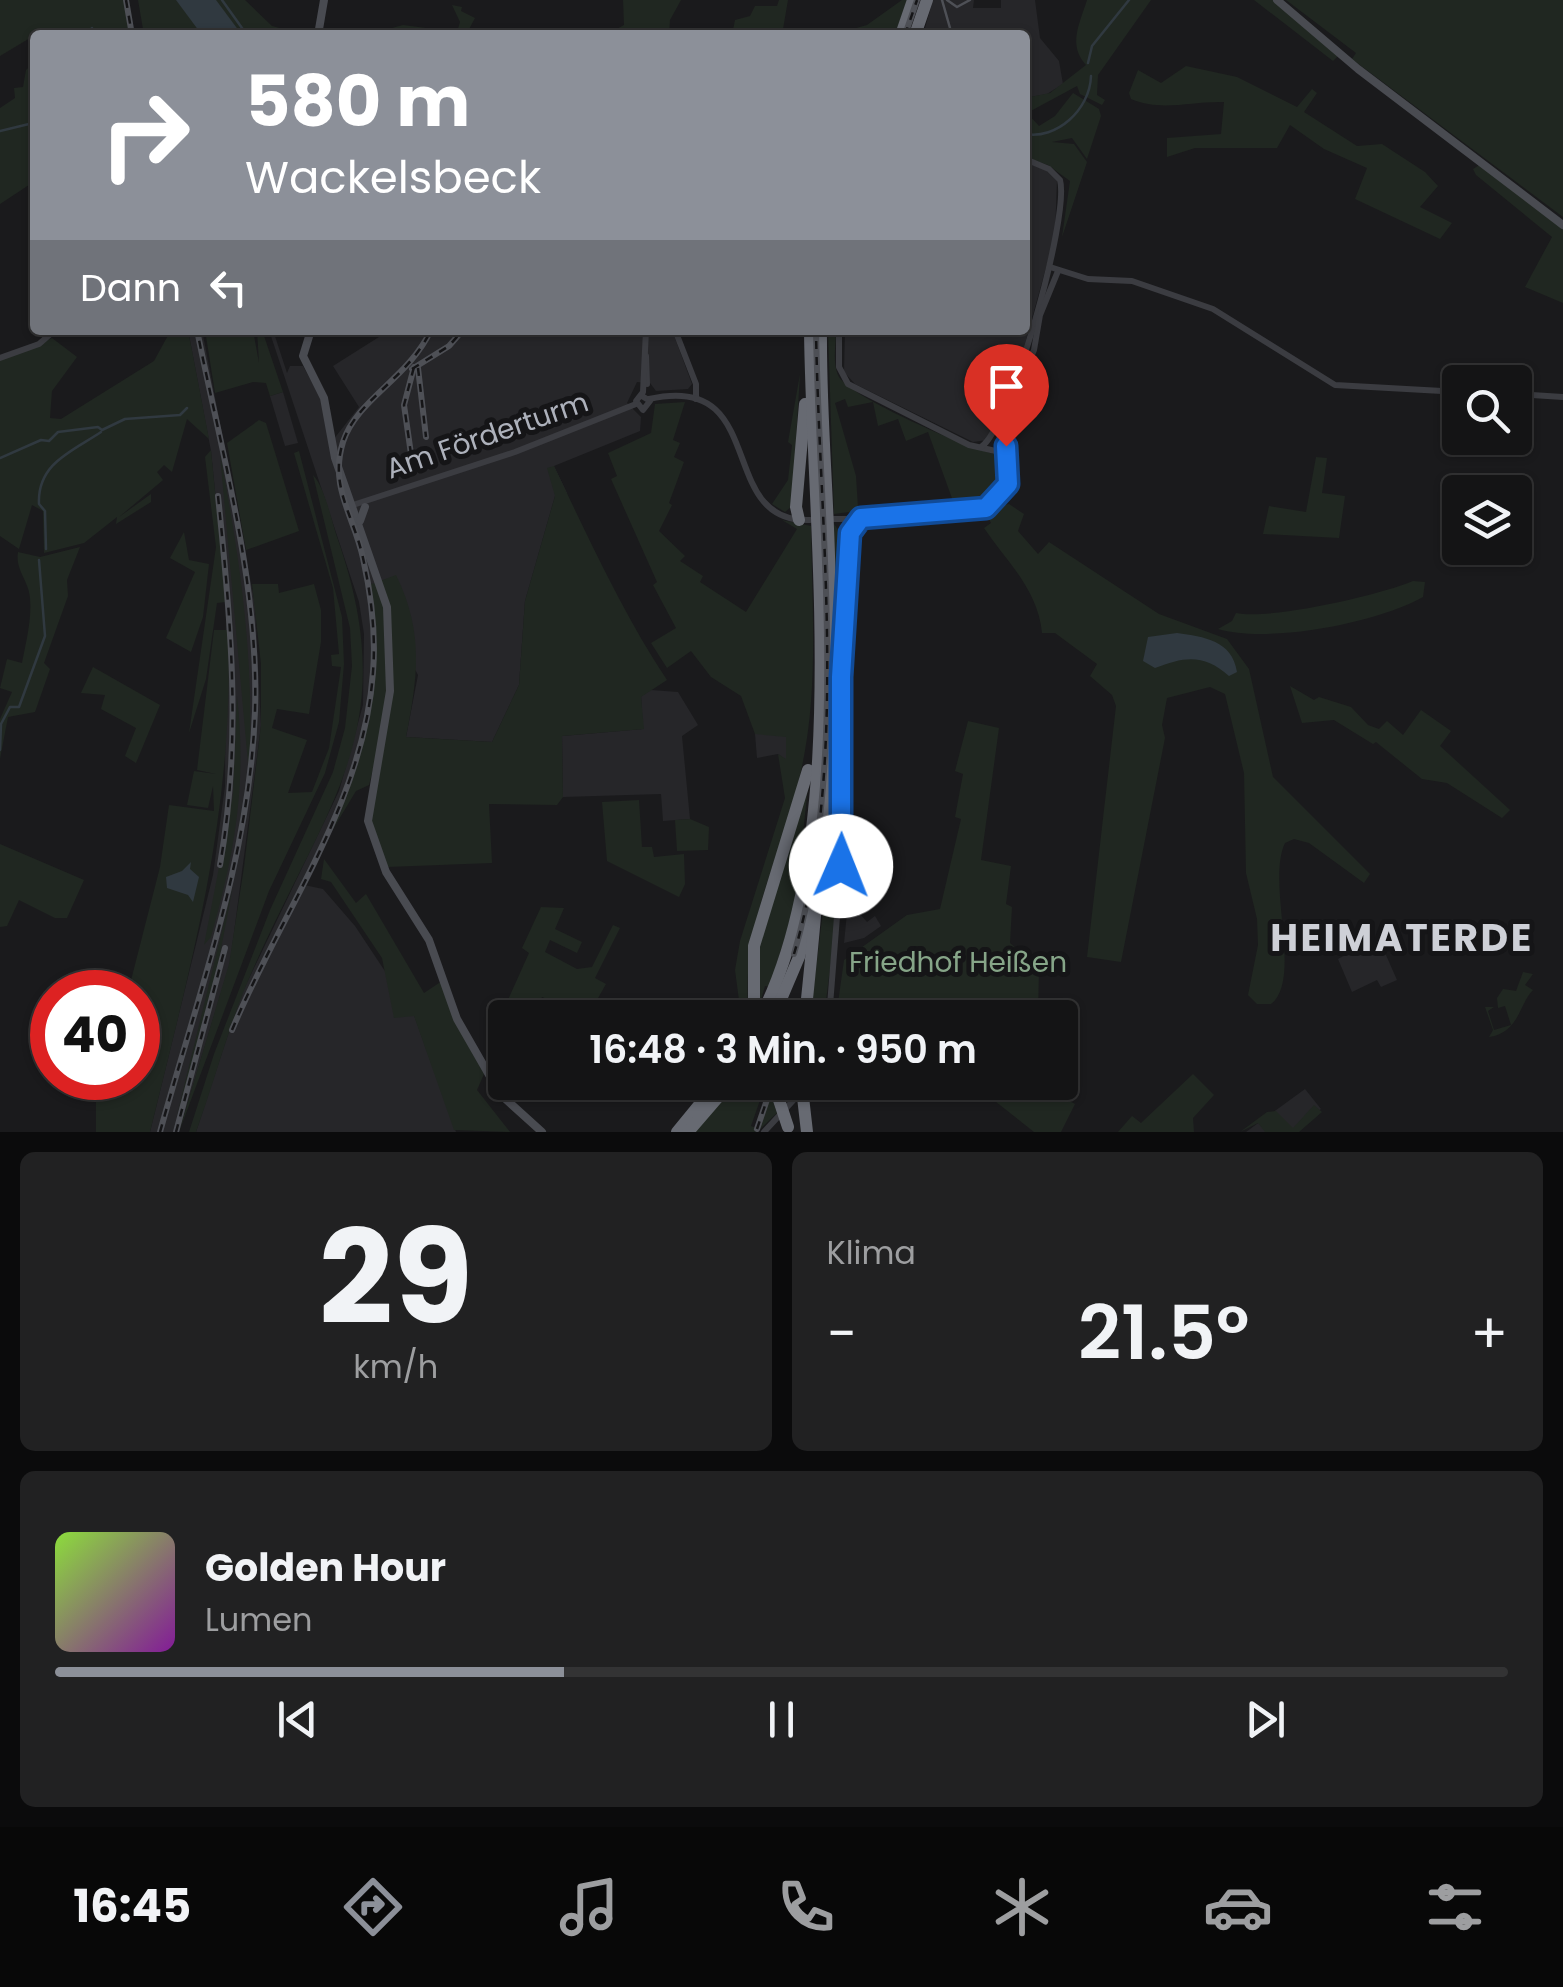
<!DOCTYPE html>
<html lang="de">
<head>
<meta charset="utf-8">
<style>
  body { margin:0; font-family:Poppins,sans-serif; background:#212122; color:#f1f3f6; height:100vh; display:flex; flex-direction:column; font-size:38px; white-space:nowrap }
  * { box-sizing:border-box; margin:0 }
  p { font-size:32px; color:#9d9ea0 }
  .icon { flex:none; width:55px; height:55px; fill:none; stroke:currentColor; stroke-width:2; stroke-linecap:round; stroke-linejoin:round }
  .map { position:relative; height:1132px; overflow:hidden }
  .panel { display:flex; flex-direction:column; gap:20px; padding:20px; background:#0b0b0c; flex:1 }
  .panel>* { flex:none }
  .hud { position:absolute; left:30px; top:30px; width:1000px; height:305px; border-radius:10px; box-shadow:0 2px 8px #0004,0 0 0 2px #333334; background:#8c9099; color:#fff; overflow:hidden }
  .tools { position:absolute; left:1442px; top:365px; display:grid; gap:20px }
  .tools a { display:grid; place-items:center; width:90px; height:90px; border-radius:10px; background:#141415; box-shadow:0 2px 8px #0004,0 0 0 2px #333334; font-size:50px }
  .speed { position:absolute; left:30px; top:970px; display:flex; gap:20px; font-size:50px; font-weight:700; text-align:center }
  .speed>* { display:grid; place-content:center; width:130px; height:130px; border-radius:50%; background:#141415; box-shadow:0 2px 8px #0004,0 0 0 2px #333334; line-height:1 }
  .speed .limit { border:15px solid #d22; background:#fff; color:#111 }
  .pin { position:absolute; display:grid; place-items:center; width:85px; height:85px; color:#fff; margin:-102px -42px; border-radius:50% 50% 50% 0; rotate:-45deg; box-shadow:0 0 10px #0007 }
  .pin .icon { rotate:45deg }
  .me { position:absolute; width:110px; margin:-55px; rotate:1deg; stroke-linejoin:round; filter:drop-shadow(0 0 8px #0008) }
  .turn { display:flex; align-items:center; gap:35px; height:210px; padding:0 50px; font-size:45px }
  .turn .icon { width:130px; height:130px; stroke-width:2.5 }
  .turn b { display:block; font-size:70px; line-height:85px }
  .then { display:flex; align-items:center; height:95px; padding:0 50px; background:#0003; gap:20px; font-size:38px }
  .big { font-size:75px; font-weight:600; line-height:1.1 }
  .panel .card { flex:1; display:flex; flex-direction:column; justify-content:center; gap:15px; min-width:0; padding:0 35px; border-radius:15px; background:#212122 }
  .panel .dial { align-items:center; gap:0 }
  .dial b { font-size:130px; line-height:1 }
  .song { display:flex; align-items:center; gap:30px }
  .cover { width:120px; height:120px; border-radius:15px; background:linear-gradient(135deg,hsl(90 70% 55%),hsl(290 70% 35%)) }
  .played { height:10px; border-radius:5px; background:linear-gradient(90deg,#8c9099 35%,#333334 35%) }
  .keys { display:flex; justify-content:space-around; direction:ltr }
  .heat { display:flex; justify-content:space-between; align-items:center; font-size:55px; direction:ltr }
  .panel .tiles { flex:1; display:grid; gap:20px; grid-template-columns:1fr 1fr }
  .card:last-child { grid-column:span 2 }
  .trip { position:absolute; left:488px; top:1000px; width:590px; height:100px; border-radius:10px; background:#141415; box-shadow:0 2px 8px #0004,0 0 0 2px #333334; font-weight:600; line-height:100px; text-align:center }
  .dock { display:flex; height:160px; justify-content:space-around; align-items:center; background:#080808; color:#9d9ea0 }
  .dock .icon { width:70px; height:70px }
  .dock .selected { color:#8c9099 }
  .dock b { font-size:45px; color:#f1f3f6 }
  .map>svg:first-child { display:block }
</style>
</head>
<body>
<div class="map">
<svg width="1563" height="1132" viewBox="0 0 1563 1132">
  <rect width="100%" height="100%" fill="#1a1a1c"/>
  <g fill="#262629">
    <polygon points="933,0 974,0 973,8 1001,8 1001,0 1035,0 1040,38 1059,61 1063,84 1047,94 1025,98 1025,35 923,35"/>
    <polygon points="1025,162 1048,171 1057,180 1055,235 1023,351 987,440 973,442 855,384 844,372 845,330 1025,330"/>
    <polygon points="188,330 202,330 255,604 261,726 230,963 179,1132 150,1132 213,875 225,786 226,602 211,451"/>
    <polygon points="269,330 273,330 287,373 290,366 303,366 323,402 333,440 359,407 333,366 390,330 639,330 649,337 652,330 672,330 692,384 688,389 656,391 650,383 637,382 627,403 641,417 640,431 554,466 567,493 555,496 525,601 519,685 492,742 406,737 418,675 369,585 374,667 368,721 349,785 304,885 323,889 355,926 414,1015 456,1132 196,1132 241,995 339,791 363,705 364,634 359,602"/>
    <polygon points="283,392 298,443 285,446 270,396"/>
    <polygon points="651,690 678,692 698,725 682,736 690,819 663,821 661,794 563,797 562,736 643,729 641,696"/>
    <polygon points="771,732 786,736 786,760 778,754 757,758 755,734"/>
    <polygon points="847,913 860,914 867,922 875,916 881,926 864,938 844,943"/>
    <polygon points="1378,937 1397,980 1381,987 1377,980 1352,992 1338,959"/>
    <polygon points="1305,1089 1321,1109 1292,1132 1246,1132"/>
  </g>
  <g fill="#202721">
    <polygon points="0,0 124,0 129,35 35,35 0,56"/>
    <polygon points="138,0 245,0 272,26 307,35 163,35 157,30 144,35"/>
    <polygon points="623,0 681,0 670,20 669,35 606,35 624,25"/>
    <polygon points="779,0 788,0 782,35 732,35 735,20 750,16 755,6 777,6"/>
    <polygon points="902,0 907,0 895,35 831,35 867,25"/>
    <path d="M1087 0H1151L1098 75 1097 95 1105 100 1102 105 1080 94 1077 86 1027 113 1039 126 1055 116 1073 93 1099 109 1101 116 1087 159 1072 138 1052 142 1074 144 1087 162 1062 237 1070 181 1048 165 1025 157V98L1050 93 1086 65C1068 45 1079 25 1087 0Z"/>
    <polygon points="1254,0 1274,0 1340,54 1333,61"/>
    <polygon points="1286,0 1563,0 1563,217 1352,59 1356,53"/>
    <polygon points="452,5 462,7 461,11 475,18 468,31 502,29 503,35 366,35 403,25 457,32 460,22"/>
    <polygon points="35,61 35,181 0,204 0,108 15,98 14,88 23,87 26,70"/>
    <path d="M1186 66 1237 77 1297 107 1312 89 1317 93 1304 112 1357 146 1382 144 1425 172 1438 186 1420 207 1452 223 1440 239 1355 199 1367 168 1324 149 1290 125 1277 148H1195L1167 157V138L1221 134 1224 102C1191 101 1162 112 1131 99L1129 93 1138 70 1161 83Z"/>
    <polygon points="1481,164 1563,228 1563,303 1525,287 1552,237 1476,175 1473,169"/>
    <polygon points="171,330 188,330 209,439 187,419 172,472 164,465 157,472 163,480 119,517 151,494 151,502 116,524 117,517 84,543 44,553 43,511 32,505 19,549 0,536 0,360 52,338 77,357 52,391 50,418 61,419 154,361"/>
    <polygon points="205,330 253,330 259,363 257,330 262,330 283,392 270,396 266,383 253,382 215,393"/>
    <path d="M828 330H836C836 345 832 364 839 377 850 397 969 449 995 454L998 479 983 500 963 508 953 501 928 432 906 441 898 419 878 426 873 402 848 407 845 399 835 403 856 476 858 507 857 511 834 514Z"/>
    <polygon points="800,374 792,506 785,512 772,504 788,480 792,445 788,442"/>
    <path d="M685 402 673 440 680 443 674 457 684 462 669 503 672 505 659 531 685 556 680 561 703 576 700 582 746 612 797 529 782 520 811 526C812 607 819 691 801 771 782 859 739 924 749 1017H735L740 1008 735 970 740 941 785 798 778 754 786 759V737L755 734 741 696 711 677 691 651 667 668 651 643 676 628 653 585 657 582 611 479 617 476 608 453 651 433 655 404Z"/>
    <polygon points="259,420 266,423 299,531 246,550 227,443"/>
    <polygon points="211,450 226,602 217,603 206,679 189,733 216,547 205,457"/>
    <polygon points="299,451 342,617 344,664 339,722 325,773 269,891 179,1132 229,964 244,867 261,725 261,664 252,584 278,584 279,593 314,584 321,610 321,642 309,714 277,709 272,728 307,740 288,793 312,792 329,748 341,667 332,666 331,655 339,654 333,588 294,453"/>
    <path d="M220 455C241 562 255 664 249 774Z"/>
    <polygon points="1316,457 1327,458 1322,493 1345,496 1339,538 1263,534 1269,506 1306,512"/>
    <path d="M554 466C587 535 623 614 667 680L641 697 644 729 562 736 563 797 557 805 489 804 492 863 387 867 371 821 375 761 369 785 356 791 318 854C361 759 382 690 369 585L396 575C424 632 418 676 406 737L492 742 519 685 525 601 555 496 547 468Z"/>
    <path d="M313 475C325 488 331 519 337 537 404 727 328 801 254 967 230 1020 216 1077 196 1132H189L214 1054 270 910 333 772 345 728 352 666 350 628Z"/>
    <path d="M1009 504 1024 514 1018 531 1038 554 1049 542 1159 614 1227 639 1249 669 1273 777 1370 874 1364 883 1309 843 1294 839 1285 843C1266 883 1303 979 1271 1004H1257L1248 995 1258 945 1257 919 1246 873 1244 773 1225 694 1210 687 1167 698 1162 725 1165 738 1121 962 1087 957 1116 706 1112 695 1090 676 1097 664 1055 633H1042C1038 589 1006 561 984 528L991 523 989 519H944Z"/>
    <polygon points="834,524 846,541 835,693"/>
    <polygon points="184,532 189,560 209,564 203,617 191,652 166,638 195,572 170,558"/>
    <path d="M80 547 67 580 68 596 44 663 50 669 35 712 8 717 0 759V719L12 692 0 688 7 659 22 663C26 642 32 619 30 598 29 581 15 570 18 552L40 557Z"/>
    <path d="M1413 581 1425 582 1423 597C1377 623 1268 644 1218 629L1232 621 1236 613C1270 620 1377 596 1413 581Z"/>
    <path d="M214 630H228C235 809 192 960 150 1132H96V1078H138V992H128L160 867 169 805 214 811 213 786 208 808 187 805 194 771 216 774 197 770Z"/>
    <polygon points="93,667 160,705 136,763 125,756 136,728 101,709 105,695 81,693"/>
    <polygon points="1290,686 1314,700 1319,697 1351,707 1368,725 1379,729 1387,721 1403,735 1421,710 1451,731 1440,746 1510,810 1502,818 1447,783 1422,779 1376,742 1373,744 1334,720 1302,723"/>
    <path d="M237 696C247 784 235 852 211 937L204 945 233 795Z"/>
    <polygon points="968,721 999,728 981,860 1011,866 1006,904 1012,907 1010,943 1039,968 1038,1017 836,1017 844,960 907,915 940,909 961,819 955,817 963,774 955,771"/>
    <polygon points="834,735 836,920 824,1017 810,1018 828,870"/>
    <polygon points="809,777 796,900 770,987 765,986 759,1007 759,935"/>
    <polygon points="639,800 642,847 652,847 654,857 684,854 685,884 679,897 607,861 602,802"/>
    <polygon points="690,819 709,827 708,850 677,851 675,820"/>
    <polygon points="0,844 84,880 67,918 55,918 19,900 7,926 0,927"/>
    <polygon points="324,859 356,903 366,894 424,993 442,981 454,1020 484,1074 477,1090 510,1132 454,1130 414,1016 394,1018 382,958 331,882 321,879"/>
    <polygon points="233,886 214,986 176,1119"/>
    <polygon points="541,907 564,908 555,929 582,942 577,953 550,940 545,952 577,969 592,967 613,925 620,928 595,978 606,984 588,1016 542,997 533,1015 507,1002 529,953 522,948"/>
    <path d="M1523 972 1533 974 1525 985 1533 990C1519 1004 1519 1033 1489 1037L1493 1030 1485 1007H1494L1488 1011 1494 1030 1511 1025 1505 1006 1498 1008 1497 998 1503 989 1516 991Z"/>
    <polygon points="1193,1074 1214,1095 1193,1118 1194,1132 1118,1132 1132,1116 1141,1123"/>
    <polygon points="736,1083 766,1083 751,1126 759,1129 771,1095 777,1113 757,1132 694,1132"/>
    <polygon points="972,1083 1038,1083 1075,1104 1061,1132 1034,1132"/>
    <polygon points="1314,1105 1322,1112 1299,1132 1265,1132 1258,1123 1240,1132 1267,1112 1276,1111 1293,1128"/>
  </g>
  <g fill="#303940">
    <polygon points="176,0 216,0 242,35 202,35"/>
    <path d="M1177 633C1204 637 1232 640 1237 672L1229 676C1205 654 1185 656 1155 668L1143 661 1148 637Z"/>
    <polygon points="191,862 190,869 199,877 193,902 188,895 167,888 166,877 182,871"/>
  </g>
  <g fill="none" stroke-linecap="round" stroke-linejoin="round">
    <g stroke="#303940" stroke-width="2.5">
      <polyline points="222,0 247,35"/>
      <polyline points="87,35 92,28"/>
      <polyline points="1088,63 1092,46 1129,0"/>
      <polyline points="0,131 29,124 35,111"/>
      <path d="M1025 134C1056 140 1090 110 1091 76"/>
      <polyline points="0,458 41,440 49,441 58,432 98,427 102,430 125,419 180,415 187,408"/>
      <path d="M46 549 45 511 39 504C37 463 73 451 101 432"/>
      <polyline points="0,750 1,724 10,707 19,707 45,636 39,560"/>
    </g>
    <g stroke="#3b3c41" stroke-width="6">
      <polyline points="1050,267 1088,279 1132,281 1213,309 1335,385 1460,392"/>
      <polyline points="675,330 696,384 696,399"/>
      <polyline points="839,330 839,367 848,384 969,445 1000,452"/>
      <polyline points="646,356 647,384"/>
      <polyline points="0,358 39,344 55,330"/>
      <polyline points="1515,394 1563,397"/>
      <polyline points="642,396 650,401 643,410 636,401 643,392 646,330"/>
      <path d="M649 399C771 371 714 524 810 520"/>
      <path d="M981 447C1010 429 1070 216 1060 180L1049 169 1025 159"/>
      <polyline points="353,505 515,452 636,404"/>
      <polyline points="966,512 999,489 1003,477 999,430 1034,350 1040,315 1058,271"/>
      <path d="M834 519C871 517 997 526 1008 484 1014 462 1004 438 1009 415"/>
      <polyline points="829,1018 841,866 841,677 849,518"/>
      <polyline points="764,1132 801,1092"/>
    </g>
    <g stroke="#494b51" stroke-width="8">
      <polyline points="1277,0 1358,69 1563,225"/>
      <polyline points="318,35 324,0"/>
      <polyline points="311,330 303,356 324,398 335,458 387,607 390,691 368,821 386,872 429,940 457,1019 500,1094 542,1132"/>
      <polyline points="360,521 365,507"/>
    </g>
    <g stroke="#676a72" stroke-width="12">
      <polyline points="901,35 913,0"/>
      <polyline points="915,35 927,0"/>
      <polyline points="799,520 796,507 805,404"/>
      <polyline points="754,1018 754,946 808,770"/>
      <path d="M760 1018C853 837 812 531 810 330"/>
      <polyline points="773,1018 799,957 810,913"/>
      <path d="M805 1018C820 877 830 747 830 605 830 514 820 422 821 330"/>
      <polyline points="803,1097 807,1132"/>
      <polyline points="677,1132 718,1082"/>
      <polyline points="688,1132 731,1082"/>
    </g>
    <g stroke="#4e5056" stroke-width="2.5">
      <polyline points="942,0 952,35"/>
      <polyline points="947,0 957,7 970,0"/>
    </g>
    <defs>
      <g id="rail">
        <polyline points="126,0 132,35"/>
        <polyline points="905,35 917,0"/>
        <polyline points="418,368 426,437"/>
        <polyline points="412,369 449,346 463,330"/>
        <polyline points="411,454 404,405 414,367"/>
        <path d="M218 496C231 621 242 740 220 865"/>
        <path d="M794 954C850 764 819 527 816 330"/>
        <path d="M232 1030C281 912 364 803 373 672 376 635 371 594 363 558 354 516 329 487 343 442 357 399 408 379 431 330"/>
        <polyline points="757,1129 773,1082"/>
        <path d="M160 1132C198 995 250 855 255 711 259 583 222 455 197 330"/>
        <polyline points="176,1132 225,948"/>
      </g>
    </defs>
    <use href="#rail" stroke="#4e5056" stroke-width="6"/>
    <use href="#rail" stroke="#151517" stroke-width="2.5" stroke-dasharray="8" stroke-linecap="butt"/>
    <g stroke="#676a72" stroke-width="12">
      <polyline points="773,1082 788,1127"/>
      <polyline points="802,1082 803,1097"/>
    </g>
  </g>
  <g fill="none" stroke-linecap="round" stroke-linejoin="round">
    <defs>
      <polyline id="route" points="841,866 841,677 850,533 861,518 986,508 1008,484 1006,446"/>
    </defs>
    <use href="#route" stroke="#114b97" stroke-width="25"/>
    <use href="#route" stroke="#1a73e8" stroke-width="18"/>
  </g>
  <g text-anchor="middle" stroke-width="10" stroke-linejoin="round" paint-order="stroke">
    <g font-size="28" fill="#adb1bb" stroke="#151517">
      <text transform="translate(487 435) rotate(-19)" y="10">Am Förderturm</text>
    </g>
    <g font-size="28" fill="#86a588" stroke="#151517">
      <text x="958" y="972">Friedhof Heißen</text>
    </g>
    <g font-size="38" font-weight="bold" letter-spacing="2.5" fill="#ced0d7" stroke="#151517">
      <text x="1402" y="951">HEIMATERDE</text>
    </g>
  </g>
</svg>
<div class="tools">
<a><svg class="icon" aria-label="search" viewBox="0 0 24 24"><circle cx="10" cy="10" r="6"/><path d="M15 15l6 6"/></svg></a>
<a><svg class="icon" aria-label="layers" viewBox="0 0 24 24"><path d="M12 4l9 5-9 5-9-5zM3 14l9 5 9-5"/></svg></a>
</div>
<div class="speed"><div class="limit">40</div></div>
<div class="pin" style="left:1006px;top:446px;background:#d93025"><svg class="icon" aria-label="arrive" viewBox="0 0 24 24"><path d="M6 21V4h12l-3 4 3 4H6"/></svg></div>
<svg class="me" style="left:841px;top:866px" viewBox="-20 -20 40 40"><circle r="19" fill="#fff"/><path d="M0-13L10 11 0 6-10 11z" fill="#1a73e8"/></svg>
<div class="trip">16:48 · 3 Min. · 950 m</div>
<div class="hud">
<div class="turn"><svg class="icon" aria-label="right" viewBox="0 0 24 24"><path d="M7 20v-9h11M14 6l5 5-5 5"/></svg><div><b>580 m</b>Wackelsbeck</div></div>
<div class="then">Dann<svg class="icon" aria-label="left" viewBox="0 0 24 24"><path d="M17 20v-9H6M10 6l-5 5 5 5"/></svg></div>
</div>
</div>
<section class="panel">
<div class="tiles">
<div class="card dial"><b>29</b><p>km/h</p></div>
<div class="card"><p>Klima</p>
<div class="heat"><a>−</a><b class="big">21.5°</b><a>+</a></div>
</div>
<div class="card">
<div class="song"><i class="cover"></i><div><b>Golden Hour</b><p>Lumen</p></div></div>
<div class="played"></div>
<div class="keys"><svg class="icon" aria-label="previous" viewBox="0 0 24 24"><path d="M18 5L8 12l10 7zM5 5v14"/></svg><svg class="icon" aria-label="pause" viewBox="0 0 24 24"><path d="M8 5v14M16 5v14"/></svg><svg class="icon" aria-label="next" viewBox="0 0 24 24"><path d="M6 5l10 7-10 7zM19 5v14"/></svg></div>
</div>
</div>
</section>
<nav class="dock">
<b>16:45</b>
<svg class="icon selected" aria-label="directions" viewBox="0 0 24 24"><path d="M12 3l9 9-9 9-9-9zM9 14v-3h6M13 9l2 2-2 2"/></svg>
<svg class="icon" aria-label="music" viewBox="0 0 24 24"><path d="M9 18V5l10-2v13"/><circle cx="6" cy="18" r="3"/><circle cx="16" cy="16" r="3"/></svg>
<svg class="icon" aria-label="phone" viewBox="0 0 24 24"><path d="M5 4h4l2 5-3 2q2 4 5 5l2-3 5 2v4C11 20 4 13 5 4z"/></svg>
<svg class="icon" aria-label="climate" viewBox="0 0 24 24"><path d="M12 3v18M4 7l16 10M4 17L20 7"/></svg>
<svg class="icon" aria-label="car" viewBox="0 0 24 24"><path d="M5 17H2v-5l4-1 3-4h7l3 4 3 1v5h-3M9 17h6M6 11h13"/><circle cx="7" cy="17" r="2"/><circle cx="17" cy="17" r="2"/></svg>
<svg class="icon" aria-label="filters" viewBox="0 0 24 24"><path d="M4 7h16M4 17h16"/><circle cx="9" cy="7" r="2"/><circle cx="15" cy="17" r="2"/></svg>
</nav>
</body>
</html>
